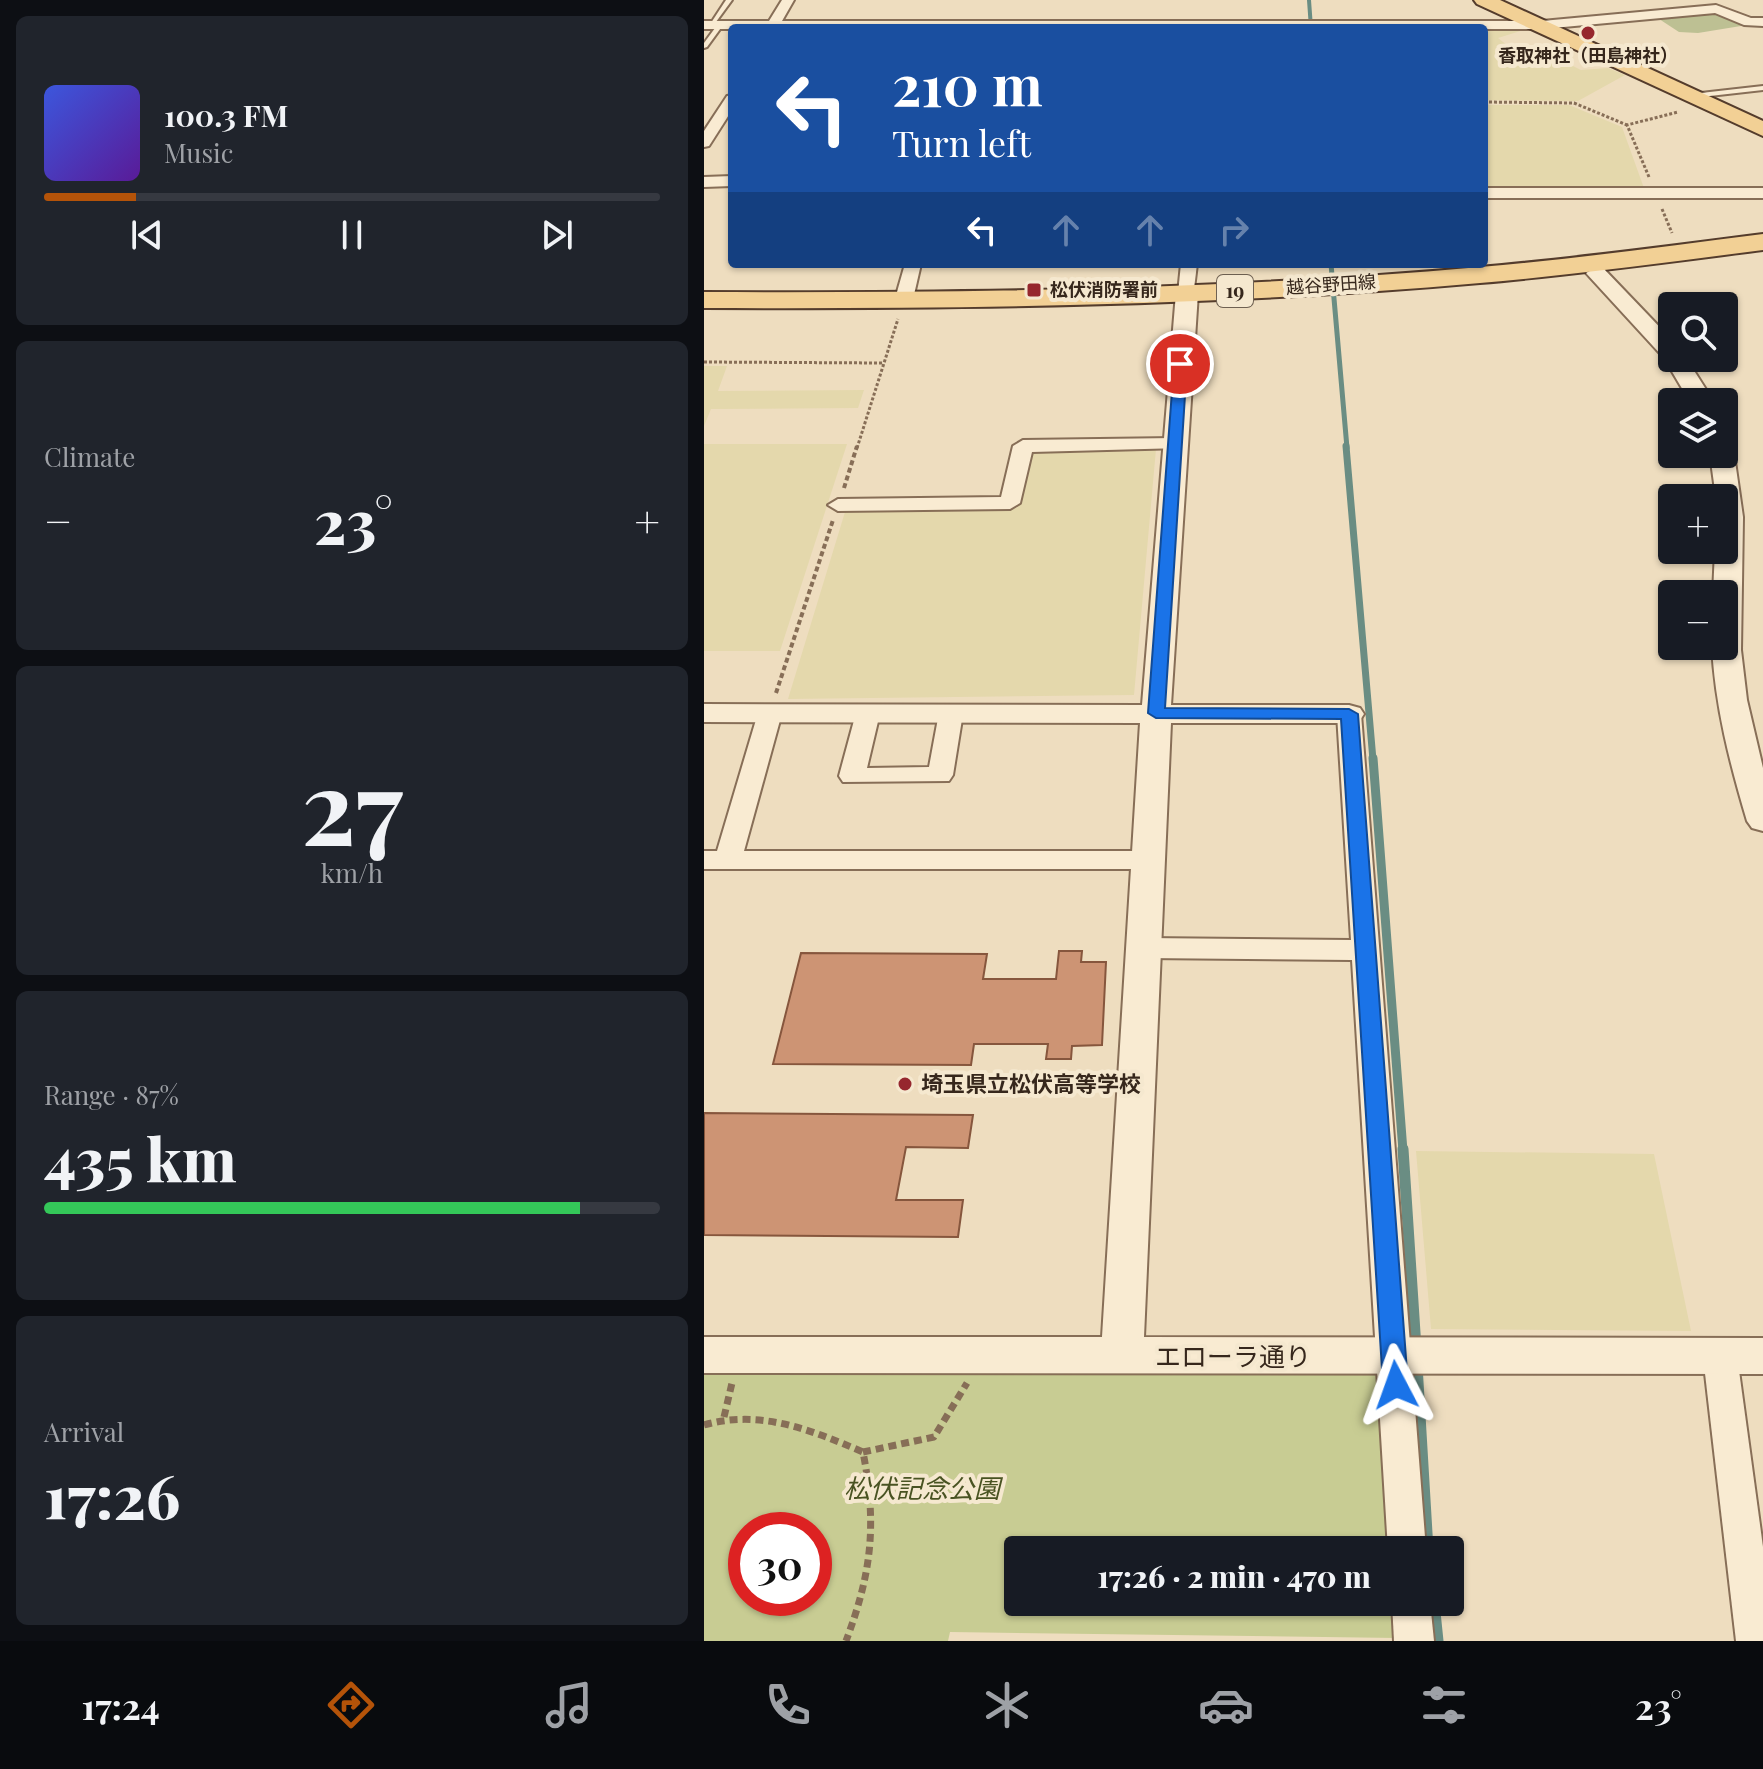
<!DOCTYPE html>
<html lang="en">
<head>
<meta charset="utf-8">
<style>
  body { margin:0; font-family:"Playfair Display","Noto Sans JP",serif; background:#20242c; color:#f1f3f6; height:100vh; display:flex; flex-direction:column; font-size:30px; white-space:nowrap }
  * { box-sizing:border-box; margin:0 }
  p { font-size:26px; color:#9ea1a6 }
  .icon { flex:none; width:44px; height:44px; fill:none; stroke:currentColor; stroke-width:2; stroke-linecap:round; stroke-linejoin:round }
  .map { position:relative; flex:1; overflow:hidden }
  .panel { display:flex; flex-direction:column; gap:16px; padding:16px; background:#0d0f14; width:704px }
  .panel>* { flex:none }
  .banner { position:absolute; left:24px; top:24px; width:760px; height:244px; border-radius:8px; box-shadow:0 2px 6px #0004; background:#1a4fa0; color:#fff; overflow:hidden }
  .buttons { position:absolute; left:954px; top:292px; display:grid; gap:16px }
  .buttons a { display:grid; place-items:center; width:80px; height:80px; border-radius:8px; background:#171b24; box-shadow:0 2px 6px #0004; font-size:40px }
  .speed { position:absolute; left:24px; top:1512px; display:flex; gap:16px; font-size:40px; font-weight:700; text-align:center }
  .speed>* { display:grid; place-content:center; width:104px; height:104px; border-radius:50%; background:#171b24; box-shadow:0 2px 6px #0004; line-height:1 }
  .speed .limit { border:12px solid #d22; background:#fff; color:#111 }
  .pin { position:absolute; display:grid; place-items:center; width:68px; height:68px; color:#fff; margin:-34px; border:4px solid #fff; border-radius:50%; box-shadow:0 2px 8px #0007 }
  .me { position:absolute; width:88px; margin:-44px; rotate:356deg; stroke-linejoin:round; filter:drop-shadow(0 0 6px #0008) }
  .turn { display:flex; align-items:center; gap:28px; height:168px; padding:0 32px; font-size:36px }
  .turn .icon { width:104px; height:104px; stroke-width:2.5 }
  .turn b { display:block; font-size:56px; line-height:68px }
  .lanes { display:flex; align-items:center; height:76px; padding:0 32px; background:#0003; justify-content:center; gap:40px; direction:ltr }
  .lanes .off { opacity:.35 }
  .big { font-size:60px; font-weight:800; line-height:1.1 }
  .panel .tile { flex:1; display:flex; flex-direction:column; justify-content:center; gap:12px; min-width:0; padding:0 28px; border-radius:12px; background:#20242c }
  .panel .dial { align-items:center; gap:0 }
  .dial b { font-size:104px; line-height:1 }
  .song { display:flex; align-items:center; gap:24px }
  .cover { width:96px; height:96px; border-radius:12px; background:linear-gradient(135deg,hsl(230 70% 55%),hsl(270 70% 35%)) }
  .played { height:8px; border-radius:4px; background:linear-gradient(90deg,#b45309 15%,#363941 15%) }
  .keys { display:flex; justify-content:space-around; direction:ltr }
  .heat { display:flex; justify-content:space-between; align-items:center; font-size:44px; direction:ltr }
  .charge { height:12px; border-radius:6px; background:linear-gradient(90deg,#34c759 87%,#363941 0) }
  .trip { position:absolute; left:300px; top:1536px; width:460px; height:80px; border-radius:8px; background:#171b24; box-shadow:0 2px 6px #0004; font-weight:800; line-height:80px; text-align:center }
  .tab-bar { display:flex; height:128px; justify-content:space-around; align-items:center; background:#090b0e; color:#9ea1a6 }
  .tab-bar .icon { width:56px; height:56px }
  .tab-bar .on { color:#b45309 }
  .tab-bar b { font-size:36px; color:#f1f3f6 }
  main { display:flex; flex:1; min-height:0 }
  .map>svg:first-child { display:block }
</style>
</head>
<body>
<main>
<section class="panel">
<div class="tile">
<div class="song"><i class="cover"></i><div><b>100.3 FM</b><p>Music</p></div></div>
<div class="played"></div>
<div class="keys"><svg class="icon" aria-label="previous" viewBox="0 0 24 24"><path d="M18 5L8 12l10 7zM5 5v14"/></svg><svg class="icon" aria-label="pause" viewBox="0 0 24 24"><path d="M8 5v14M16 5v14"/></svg><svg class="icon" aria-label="next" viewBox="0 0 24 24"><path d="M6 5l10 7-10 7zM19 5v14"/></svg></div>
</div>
<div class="tile"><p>Climate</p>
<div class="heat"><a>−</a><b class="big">23°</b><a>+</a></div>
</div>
<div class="tile dial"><b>27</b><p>km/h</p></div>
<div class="tile"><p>Range · 87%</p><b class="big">435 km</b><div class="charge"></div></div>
<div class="tile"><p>Arrival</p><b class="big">17:26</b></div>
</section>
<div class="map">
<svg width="1059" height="1641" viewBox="0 0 1059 1641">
  <rect width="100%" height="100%" fill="#eeddbf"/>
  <g fill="#e4d8ac">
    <polygon points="820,27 823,29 794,38 828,65 859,61 877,70 904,68 921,75 874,101 780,100 780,28"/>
    <polygon points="780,105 865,105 918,127 941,191 780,190"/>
    <polygon points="0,366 23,366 14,391 160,390 154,408 7,409 0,426"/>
    <polygon points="0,444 143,444 76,651 0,651"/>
    <polygon points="324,449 452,449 430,695 84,699 141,512 313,508"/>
    <polygon points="712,1151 950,1154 987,1331 727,1329"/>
  </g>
  <path fill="#c8cc93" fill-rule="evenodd" d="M0 1373H673L686 1550H314V1602H690L693 1638 246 1632 244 1641H0ZM42 1530H110V1598H42Z"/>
  <polygon fill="#bdc093" points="1018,12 1043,25 994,33 975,32 952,17"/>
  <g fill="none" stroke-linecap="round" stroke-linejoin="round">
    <polyline stroke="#6a8d83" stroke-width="4" points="605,0 607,28"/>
    <polyline stroke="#6a8d83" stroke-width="5" points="627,264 643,448"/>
    <polyline stroke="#6a8d83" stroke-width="7" points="642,446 669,760"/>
    <polyline stroke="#6a8d83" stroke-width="9" points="669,758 699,1151"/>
    <g stroke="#6a8d83" stroke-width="11">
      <polyline points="699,1149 712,1348"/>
      <polyline points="713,1365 724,1550"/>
      <polyline points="730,1602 734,1641"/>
    </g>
  </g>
  <g fill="#cd9474" stroke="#86563d" stroke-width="2">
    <polygon points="355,951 378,951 377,962 402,962 398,1045 368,1046 367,1059 342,1059 344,1044 270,1044 267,1065 69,1064 97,953 283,954 279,979 352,979"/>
    <polygon points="0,1113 269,1115 264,1148 202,1147 192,1200 259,1200 254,1237 0,1235"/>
  </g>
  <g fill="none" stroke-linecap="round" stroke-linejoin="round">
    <defs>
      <g id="service">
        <polygon points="22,0 28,0 9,26 5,26"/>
        <polygon points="14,24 19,25 3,47 0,48 0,43"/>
        <polygon points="1059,86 1059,90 988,98 985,96 988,94"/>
      </g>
      <g id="minor">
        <polygon points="78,0 90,0 78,21 838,21 1012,5 1047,18 1059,18 1059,26 1040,25 1011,13 838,29 0,29 0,21 65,21"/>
        <polygon points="28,95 28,110 5,146 0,147 0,131 23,96"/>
        <polygon points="28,176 28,186 0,187 0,177"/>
        <rect x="780" y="188" width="279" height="10"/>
        <polygon points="201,264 217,264 209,299 200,304 191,299"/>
        <polygon points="477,264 493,264 489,297 483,298 474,293"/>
        <polygon points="471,438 481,444 478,448 328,452 316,503 306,509 134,511 124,505 134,499 297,497 309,446 319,440"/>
        <polygon points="66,706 75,708 78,713 40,851 445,851 454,854 458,860 454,866 445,869 0,869 0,851 13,851 54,713 57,708"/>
        <polygon points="164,706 173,708 176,713 163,768 225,767 235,713 238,708 256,708 259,713 249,775 245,781 139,782 135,776 152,713 155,708"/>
        <polygon points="645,707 654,709 657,714 722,1550 684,1550 648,960 441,958 431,955 427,948 431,941 441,938 647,940 633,714 636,709"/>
        <polygon points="1016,1341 1028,1345 1033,1356 1059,1547 1059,1641 1032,1641 999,1356 1004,1345"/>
        <polygon points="688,1602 726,1602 730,1641 690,1641"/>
      </g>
      <g id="tertiary">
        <polygon points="893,267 900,269 968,340 968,358 982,358 1010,402 986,402 960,358 882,273"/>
        <polygon points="483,287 494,293 467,705 645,705 656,708 660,714 656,720 645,723 467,723 440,1337 1059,1338 1059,1374 0,1373 0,1337 398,1337 436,723 0,722 0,704 438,705 472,293"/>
        <path d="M1020 447 1030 454 1039 517 1037 650 1043 700 1059 768V831L1048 828 1043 821C1026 764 1011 706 1008 646H1020V594H1009L1011 550H1020V498H1012L1006 454H1020Z"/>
      </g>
      <g id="primary">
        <polygon points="770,0 796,0 1059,121 1059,136 773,4"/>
        <path d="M1059 234V250C965 262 870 275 776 283 518 306 259 309 0 308V292C259 293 518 290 776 267 870 259 965 246 1059 234Z"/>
      </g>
    </defs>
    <use href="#service" stroke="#876e57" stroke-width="4"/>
    <use href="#minor" stroke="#876e57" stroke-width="4"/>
    <use href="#tertiary" stroke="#876e57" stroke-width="4"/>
    <use href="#primary" stroke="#543c2c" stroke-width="4"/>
    <g stroke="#876e57" stroke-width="3" stroke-dasharray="3 2" stroke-linecap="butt">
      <polyline points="780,102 870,103 923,125"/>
      <polyline points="945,177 923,125 974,112"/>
      <polyline points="958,209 968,233"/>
      <polyline points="0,362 180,363"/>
      <polyline points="153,448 194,319"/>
    </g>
    <g stroke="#876e57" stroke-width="4" stroke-dasharray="5 3" stroke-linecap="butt">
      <polyline points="140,488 153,446"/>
      <polyline points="72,693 129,520"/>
    </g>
    <g stroke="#876e57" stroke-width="7" stroke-dasharray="8 5" stroke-linecap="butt">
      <polyline points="20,1417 28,1383"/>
      <path d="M0 1425C56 1409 107 1430 159 1452 173 1524 168 1572 142 1641"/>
      <polyline points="159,1452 230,1437 263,1383"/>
    </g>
    <use href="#service" fill="#f9ebd2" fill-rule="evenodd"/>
    <use href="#minor" fill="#f9ebd2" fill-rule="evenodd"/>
    <use href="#tertiary" fill="#f9ebd2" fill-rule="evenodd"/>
    <use href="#primary" fill="#f2d095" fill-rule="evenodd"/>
  </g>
  <polygon fill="#1a73e8" stroke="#114b97" stroke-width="2" points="476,360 483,364 461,708 645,709 654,714 704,1385 701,1392 692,1396 683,1392 679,1385 637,719 452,718 444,713 470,364"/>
  <g fill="#96272e" stroke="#f5e8cf" stroke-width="3">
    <circle cx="884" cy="33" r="8"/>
    <rect x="322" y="282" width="16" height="16" rx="4"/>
    <circle cx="201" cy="1084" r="8"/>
  </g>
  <g text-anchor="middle" stroke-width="8" stroke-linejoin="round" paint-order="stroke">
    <g font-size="18" font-weight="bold" fill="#36271c" stroke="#f5e8cf">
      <text x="884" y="62">香取神社（田島神社）</text>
      <text x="346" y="296" text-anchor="start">松伏消防署前</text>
    </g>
    <g font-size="18" fill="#36271c" stroke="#f5e8cf">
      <text transform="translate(627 285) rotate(-4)" y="6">越谷野田線</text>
    </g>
    <rect fill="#f5e8cf" stroke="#6f6152" stroke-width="2" x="513" y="275" width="36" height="32" rx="6"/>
    <g font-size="20" font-weight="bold" fill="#36271c">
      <text x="531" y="298">19</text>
    </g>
    <g font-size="22" font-weight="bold" fill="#36271c" stroke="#f5e8cf" text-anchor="start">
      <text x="217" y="1092">埼玉県立松伏高等学校</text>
    </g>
    <g font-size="26" fill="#36271c" stroke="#f5e8cf">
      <text x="529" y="1366">エローラ通り</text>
    </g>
    <g font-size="26" font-style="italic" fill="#495322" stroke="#f5e8cf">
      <text x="218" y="1498">松伏記念公園</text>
    </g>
  </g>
</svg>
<div class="buttons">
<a><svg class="icon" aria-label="search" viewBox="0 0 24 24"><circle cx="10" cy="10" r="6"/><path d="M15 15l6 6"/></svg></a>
<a><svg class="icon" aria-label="layers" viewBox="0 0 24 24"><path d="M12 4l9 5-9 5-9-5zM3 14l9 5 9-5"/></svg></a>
<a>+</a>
<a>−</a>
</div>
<div class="speed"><div class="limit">30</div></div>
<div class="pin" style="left:476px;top:364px;background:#d93025"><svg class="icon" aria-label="arrive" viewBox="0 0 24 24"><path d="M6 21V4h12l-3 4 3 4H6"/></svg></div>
<svg class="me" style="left:692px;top:1385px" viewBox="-20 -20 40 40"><path d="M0-17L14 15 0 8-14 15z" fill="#1a73e8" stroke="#fff" stroke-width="4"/></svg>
<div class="trip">17:26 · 2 min · 470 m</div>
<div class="banner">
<div class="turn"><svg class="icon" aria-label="left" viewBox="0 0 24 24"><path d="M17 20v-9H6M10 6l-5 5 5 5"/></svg><div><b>210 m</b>Turn left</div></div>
<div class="lanes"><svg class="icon" aria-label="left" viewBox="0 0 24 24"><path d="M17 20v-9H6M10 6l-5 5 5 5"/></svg><svg class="icon off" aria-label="ahead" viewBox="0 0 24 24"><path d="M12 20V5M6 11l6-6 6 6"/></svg><svg class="icon off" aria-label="ahead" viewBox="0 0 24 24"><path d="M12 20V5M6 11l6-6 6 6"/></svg><svg class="icon off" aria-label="right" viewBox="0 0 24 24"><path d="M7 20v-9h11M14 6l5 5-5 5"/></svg></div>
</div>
</div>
</main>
<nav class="tab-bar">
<b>17:24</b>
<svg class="icon on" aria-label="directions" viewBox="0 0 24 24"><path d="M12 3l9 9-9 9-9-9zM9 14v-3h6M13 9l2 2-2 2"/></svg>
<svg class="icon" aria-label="music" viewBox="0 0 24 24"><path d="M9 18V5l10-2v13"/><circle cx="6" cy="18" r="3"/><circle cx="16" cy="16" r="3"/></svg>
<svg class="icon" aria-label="phone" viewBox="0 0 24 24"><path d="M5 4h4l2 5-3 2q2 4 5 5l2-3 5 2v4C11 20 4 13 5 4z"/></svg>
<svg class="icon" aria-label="climate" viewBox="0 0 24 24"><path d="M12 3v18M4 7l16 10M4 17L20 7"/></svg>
<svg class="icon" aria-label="car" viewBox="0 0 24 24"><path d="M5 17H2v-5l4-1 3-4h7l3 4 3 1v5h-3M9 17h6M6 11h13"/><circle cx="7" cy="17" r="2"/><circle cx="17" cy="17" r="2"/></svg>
<svg class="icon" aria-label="filters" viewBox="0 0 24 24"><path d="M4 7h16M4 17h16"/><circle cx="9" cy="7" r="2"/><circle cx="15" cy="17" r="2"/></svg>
<b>23°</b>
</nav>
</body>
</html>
